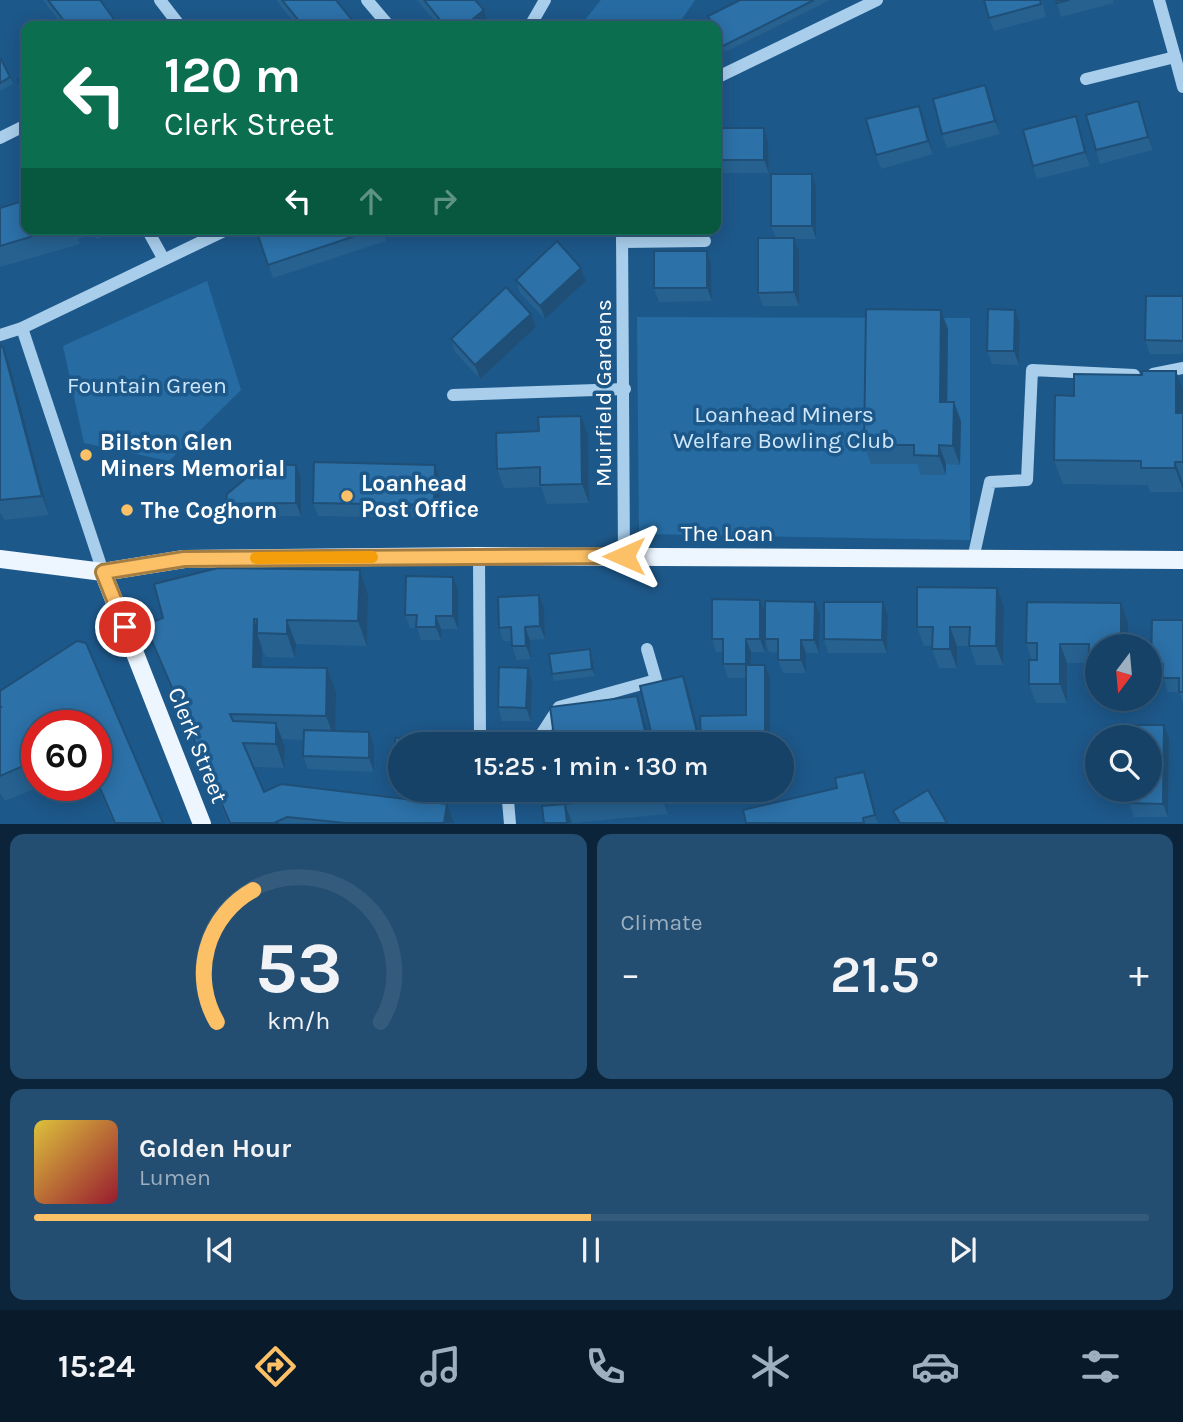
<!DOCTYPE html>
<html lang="en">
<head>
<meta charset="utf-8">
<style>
  body { margin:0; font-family:Karla,sans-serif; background:#234d71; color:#f1f3f6; height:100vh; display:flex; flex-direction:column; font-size:26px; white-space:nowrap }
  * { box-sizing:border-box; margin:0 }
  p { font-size:23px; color:#9eb0c0 }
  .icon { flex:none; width:38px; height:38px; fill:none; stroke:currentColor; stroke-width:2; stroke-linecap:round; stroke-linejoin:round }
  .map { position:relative; height:824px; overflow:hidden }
  .panel { display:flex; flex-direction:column; gap:10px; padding:10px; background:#0c2439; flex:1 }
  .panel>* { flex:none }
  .top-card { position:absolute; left:21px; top:21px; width:700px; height:214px; border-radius:14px; box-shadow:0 4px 18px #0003,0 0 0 2px #355b7c; background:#0b6e4f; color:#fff; overflow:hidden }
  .needle { width:46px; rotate:196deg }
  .controls { position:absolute; left:1085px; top:634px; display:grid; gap:14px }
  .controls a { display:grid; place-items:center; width:77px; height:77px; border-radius:50%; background:#164268; box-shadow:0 4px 18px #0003,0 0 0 2px #355b7c; font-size:35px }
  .speed { position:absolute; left:21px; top:710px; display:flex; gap:14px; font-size:35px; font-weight:700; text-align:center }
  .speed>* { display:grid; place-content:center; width:91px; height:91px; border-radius:50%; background:#164268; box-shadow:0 4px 18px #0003,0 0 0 2px #355b7c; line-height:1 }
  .speed .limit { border:10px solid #d22; background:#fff; color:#111 }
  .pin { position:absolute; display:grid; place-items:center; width:60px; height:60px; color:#fff; margin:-30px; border:4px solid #fff; border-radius:50%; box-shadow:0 2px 7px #0007 }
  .me { position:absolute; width:77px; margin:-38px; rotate:270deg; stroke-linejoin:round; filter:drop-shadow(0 0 5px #0008) }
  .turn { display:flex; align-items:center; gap:24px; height:147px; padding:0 28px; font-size:32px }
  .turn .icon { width:91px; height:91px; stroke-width:2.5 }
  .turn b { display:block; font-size:49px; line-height:60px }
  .lanes { display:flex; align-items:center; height:66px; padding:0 28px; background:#0003; justify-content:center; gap:35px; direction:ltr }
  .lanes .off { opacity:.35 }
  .big { font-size:52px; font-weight:600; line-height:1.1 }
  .panel .widget { flex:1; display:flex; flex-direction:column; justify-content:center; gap:10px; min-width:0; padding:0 24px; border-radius:14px; background:#234d71 }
  .panel .dial { align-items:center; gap:0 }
  .dial svg { height:182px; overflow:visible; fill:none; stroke:#355b7c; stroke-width:7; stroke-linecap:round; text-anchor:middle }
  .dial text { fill:#f1f3f6; stroke:none }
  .song { display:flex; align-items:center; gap:21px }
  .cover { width:84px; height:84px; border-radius:10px; background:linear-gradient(135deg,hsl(50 70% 55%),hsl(350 70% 35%)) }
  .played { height:7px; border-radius:4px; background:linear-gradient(90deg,#fcc066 50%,#355b7c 50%) }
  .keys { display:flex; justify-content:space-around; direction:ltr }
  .heat { display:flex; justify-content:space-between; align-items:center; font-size:38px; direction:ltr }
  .panel .tiles { flex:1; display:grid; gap:10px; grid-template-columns:1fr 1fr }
  .widget:last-child { grid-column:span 2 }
  .trip { position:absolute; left:388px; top:732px; width:406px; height:70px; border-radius:35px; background:#164268; box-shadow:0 4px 18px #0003,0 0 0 2px #355b7c; font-weight:600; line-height:70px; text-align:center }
  .menu { display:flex; height:112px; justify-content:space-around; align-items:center; background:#091a2a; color:#9eb0c0 }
  .menu .icon { width:49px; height:49px }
  .menu .selected { color:#fcc066 }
  .menu b { font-size:32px; color:#f1f3f6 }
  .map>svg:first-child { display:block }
</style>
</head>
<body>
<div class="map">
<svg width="1183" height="824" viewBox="0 0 1183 824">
  <rect width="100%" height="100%" fill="#1d588a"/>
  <g fill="#266ca3">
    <polygon points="601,0 695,0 677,26 580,26"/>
    <polygon points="207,281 241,390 169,461 84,443 63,346"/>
    <polygon points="637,317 970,318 970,540 639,534"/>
  </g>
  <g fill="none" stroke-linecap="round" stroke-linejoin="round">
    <g stroke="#a8ceec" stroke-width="12">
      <polyline points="160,0 180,26"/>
      <polyline points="367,0 389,26"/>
      <polyline points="530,26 545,0"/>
      <polyline points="1175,57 1183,87"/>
      <polyline points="716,78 877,0"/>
      <polyline points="1086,79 1175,57 1159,0"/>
      <polyline points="0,138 26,125"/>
      <polyline points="147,229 163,258"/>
      <polyline points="622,229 624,556"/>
      <polyline points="622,242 705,241"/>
      <polyline points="22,328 103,572"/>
      <polyline points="0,335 22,328 228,229"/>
      <polyline points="1153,374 1183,368"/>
      <polyline points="453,395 625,389"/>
      <polyline points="479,556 480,740 489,744"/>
      <polyline points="973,559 990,482 1027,480 1032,370 1134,375"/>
      <polyline points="535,744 559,707 656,680 647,649"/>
      <polyline points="507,789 510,824"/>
    </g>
    <g stroke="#edf6ff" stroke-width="18">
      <polyline points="0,559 103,572 184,559 479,556 1183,560"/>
      <polyline points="103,572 202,824"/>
    </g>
  </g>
  <g fill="#266190">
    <polygon points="43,0 100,0 119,26 63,26"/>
    <polygon points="276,0 336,0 357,26 297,26"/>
    <polygon points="417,0 475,0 484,10 488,23 485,26 439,26"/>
    <polygon points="740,0 830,0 725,52 716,34 716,26 712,26 708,16"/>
    <polygon points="1042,0 1046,17 994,31 989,18"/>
    <polygon points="1056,0 1113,0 1114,3 1061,17"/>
    <polygon points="0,60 10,77 13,84 0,91"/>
    <polygon points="985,85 990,98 1000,134 947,148 942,134"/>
    <polygon points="1143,115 1153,150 1100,164 1096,150"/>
    <polygon points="1076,116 1080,130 1090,166 1037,179 1033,166"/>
    <polygon points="924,119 933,154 881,169 876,155"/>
    <polygon points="716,128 768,141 769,173 716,173"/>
    <polygon points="812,174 816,187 816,239 794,239 799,251 799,306 763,306 758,293 776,238 771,226"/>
    <polygon points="0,208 26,229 122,229 122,231 96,239 94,234 78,239 80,244 0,267"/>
    <polygon points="256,229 395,229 396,231 384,235 386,241 273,278"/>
    <polygon points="711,264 712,301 659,302 654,288"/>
    <polygon points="581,268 586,281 545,319 520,293 516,280"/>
    <polygon points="1183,296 1183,354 1150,354 1145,340"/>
    <polygon points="1015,310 1020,323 1019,365 992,364 987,351"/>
    <polygon points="531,314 536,327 480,379 455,352 451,339"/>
    <polygon points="948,329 947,402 961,421 960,465 946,464 946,475 921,475 917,464 871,464 864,445"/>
    <polygon points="0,346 3,347 10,366 49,515 4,520 1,513 0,514"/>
    <polygon points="1176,371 1183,390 1183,492 1150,492 1148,485 1063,484 1054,460 1074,396 1142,375"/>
    <polygon points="581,416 588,435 589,503 547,504 541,487 504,488 497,469 539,431"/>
    <polygon points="435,465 440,478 439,518 318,516 313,503"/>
    <polygon points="301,478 301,516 231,517 226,504"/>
    <polygon points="360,570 368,595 367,646 296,644 295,658 266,657 262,649 262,667 327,668 336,692 335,731 374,745 374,772 308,769 303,756 304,740 282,739 285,747 284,768 253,767 264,792 454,823 228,823 154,649 145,625"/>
    <polygon points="458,590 458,629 441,629 441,640 421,640 417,628 410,628 405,615"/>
    <polygon points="539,595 544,608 545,639 530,640 531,659 517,660 512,646 512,641 503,641 499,628"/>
    <polygon points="760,600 765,613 820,615 819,653 806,653 806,673 783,673 778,660 778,653 769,652 765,639 765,652 751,652 750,665 765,665 770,678 770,744 654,744 683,676 688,689 700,738 746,715 746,678 728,678 723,664 723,652 716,652 712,639"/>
    <polygon points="883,602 888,616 887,653 828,653 824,639"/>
    <polygon points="1004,607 1003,665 976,665 970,646 957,646 957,668 939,668 932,649 932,646 924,646 917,627"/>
    <polygon points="1183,620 1183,703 1179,692 1168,692 1163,678 1156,677 1151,664"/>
    <polygon points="1128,623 1128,646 1097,646 1097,697 1095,697 1088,677 1089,663 1067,663 1067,703 1036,703 1029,684 1032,660 1026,643"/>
    <polygon points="77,641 163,823 113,823 96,783 96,726 37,726 37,786 42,786 5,801 0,793 0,691"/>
    <polygon points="592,656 595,676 554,681 552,674"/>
    <polygon points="528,668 532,681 531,721 502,721 498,707"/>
    <polygon points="429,737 431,744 401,744 401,778 396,766 395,738"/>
    <polygon points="1169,739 1168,817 1134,817 1129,803"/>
    <polygon points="864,772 869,785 878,823 746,823 837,788"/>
    <polygon points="563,789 662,789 668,814 572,823 544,823 565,804"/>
  </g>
  <g fill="#1f4f76">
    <polygon points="484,10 488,23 485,26 464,26"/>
    <polygon points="985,85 990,98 1000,134 995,121"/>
    <polygon points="1138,101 1143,115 1153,150 1148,137"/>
    <polygon points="919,106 924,119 933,154 928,141"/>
    <polygon points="1076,116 1080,130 1090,166 1085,152"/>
    <polygon points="764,128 768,141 769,173 764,160"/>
    <polygon points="812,174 816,187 816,239 812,226"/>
    <polygon points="794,238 799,251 799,306 794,292"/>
    <polygon points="707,251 711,264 712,301 707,288"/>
    <polygon points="581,268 586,281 545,319 540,306"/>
    <polygon points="941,310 948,329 947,421 940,402"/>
    <polygon points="1015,310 1020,323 1019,365 1014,351"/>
    <polygon points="531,314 536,327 480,379 475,365"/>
    <polygon points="3,347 10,366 49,515 42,496"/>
    <polygon points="1176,371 1183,390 1183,433 1176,413"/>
    <polygon points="954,402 961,421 960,465 953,446"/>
    <polygon points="581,416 588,435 589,503 582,484"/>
    <polygon points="939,445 946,464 946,475 939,456"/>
    <polygon points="1175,462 1183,483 1183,490 1175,468"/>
    <polygon points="296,465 301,478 301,516 296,503"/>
    <polygon points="435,465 440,478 439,518 434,505"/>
    <polygon points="360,570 368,595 367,646 358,621"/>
    <polygon points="453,577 458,590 458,629 453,616"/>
    <polygon points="997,588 1004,607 1003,665 996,646"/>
    <polygon points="539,595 544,608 545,639 540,626"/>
    <polygon points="760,600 765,613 765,652 760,639"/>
    <polygon points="815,602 820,615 819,653 814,640"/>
    <polygon points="883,602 888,616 887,653 882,640"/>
    <polygon points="1121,603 1128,623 1128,646 1121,646"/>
    <polygon points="436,616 441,629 441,640 436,627"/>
    <polygon points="254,619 259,633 257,633 262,648 262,691 253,667"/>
    <polygon points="287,620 296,644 295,658 287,634"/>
    <polygon points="525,627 530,640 531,659 526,646"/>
    <polygon points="950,627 957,646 957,668 950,649"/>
    <polygon points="746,639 751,652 750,678 746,664"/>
    <polygon points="801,640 806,653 806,673 801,660"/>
    <polygon points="1060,644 1067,663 1067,703 1060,684"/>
    <polygon points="590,649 592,656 595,676 592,669"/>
    <polygon points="765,665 770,678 770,744 766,744 765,742"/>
    <polygon points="327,668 336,692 335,740 326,716"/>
    <polygon points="528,668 532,681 531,721 526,708"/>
    <polygon points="683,676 688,689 702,744 700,744"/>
    <polygon points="637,696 643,715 651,744 648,744"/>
    <polygon points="276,723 285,747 284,768 276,744"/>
    <polygon points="1164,725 1169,739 1168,817 1163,804"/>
    <polygon points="369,732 374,745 374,772 369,758"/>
    <polygon points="864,772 869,785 878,823 875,815"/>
    <polygon points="660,789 662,789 668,814 661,795"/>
    <polygon points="447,804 454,823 444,823"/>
    <polygon points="565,804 572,823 567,823"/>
  </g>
  <g fill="#2c71a8" stroke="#1f4f76" stroke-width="2">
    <polygon points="48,0 100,0 119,26 68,26"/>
    <polygon points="282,0 336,0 357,26 303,26"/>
    <polygon points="424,0 475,0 484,10 464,26 445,26"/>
    <polygon points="740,0 814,0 723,46 716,32 716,26 713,26 708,16"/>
    <polygon points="984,0 1040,0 1041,4 989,18"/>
    <polygon points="1056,0 1069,0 1057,3"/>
    <polygon points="1,59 10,77 0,83 0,60"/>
    <polygon points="26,76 26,94 18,80"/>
    <polygon points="985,85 995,121 942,134 933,99"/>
    <polygon points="1138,101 1148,137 1096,150 1086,115"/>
    <polygon points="919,106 928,141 876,155 866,119"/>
    <polygon points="1076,116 1085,152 1033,166 1023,130"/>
    <rect x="716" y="128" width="48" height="32"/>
    <rect x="771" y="174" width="41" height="52"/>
    <polygon points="26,200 26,229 57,229 0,246 0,208"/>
    <polygon points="256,229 376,229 268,265"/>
    <polygon points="758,238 794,238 794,292 758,293"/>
    <polygon points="557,241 581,268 540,306 516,280"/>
    <rect x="654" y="251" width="53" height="37"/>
    <polygon points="506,287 531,314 475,365 451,339"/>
    <polygon points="1146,296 1183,296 1183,341 1145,340"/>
    <polygon points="866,309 941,310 940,402 954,402 953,446 939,445 939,456 914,455 914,445 864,445"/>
    <polygon points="988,309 1015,310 1014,351 987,351"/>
    <polygon points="0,346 3,347 42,496 0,500"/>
    <polygon points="1142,371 1176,371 1176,413 1183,413 1183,462 1175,462 1175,468 1141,468 1141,461 1054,460 1055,395 1074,396 1074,374 1142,375"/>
    <polygon points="581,416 582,484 540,485 540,467 497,469 496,433 539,431 538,417"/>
    <polygon points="314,462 435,465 434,505 313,503"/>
    <polygon points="263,464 296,465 296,503 226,504 227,494"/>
    <polygon points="218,568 360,570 358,621 287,620 287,634 257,633 257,619 254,619 253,667 327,668 326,716 230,714 233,721 276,723 276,744 243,743 264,792 281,784 447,804 444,823 345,823 287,817 276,822 277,823 230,823 145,625 163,618 154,584"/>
    <polygon points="406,576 453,577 453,616 436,616 436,627 416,627 417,615 405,615"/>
    <polygon points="917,587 997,588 996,646 969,646 970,627 950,627 950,649 932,649 933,627 917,627"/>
    <polygon points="539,595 540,626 525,627 526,646 512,646 511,627 499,628 498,597"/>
    <polygon points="712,599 760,600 760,639 746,639 746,664 723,664 723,639 712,639"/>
    <polygon points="765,601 815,602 814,640 801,640 801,660 778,660 778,639 765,639"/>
    <polygon points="824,602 883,602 882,640 824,639"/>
    <polygon points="1027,602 1121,603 1121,644 1111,644 1111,646 1097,646 1097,677 1088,677 1089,644 1060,644 1060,684 1029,684 1029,660 1037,660 1037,643 1026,643"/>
    <polygon points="1152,620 1183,620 1183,692 1179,692 1179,678 1163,678 1163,664 1151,664"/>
    <polygon points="77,641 86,643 163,823 115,823 96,779 96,726 37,726 37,760 0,776 0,707 1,707 0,705 0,691"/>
    <polygon points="590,649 592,669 552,674 549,654"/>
    <polygon points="746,665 765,665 765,742 701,744 700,716 746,715"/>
    <polygon points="499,667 528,668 526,708 498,707"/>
    <polygon points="683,676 700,744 654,744 640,686"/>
    <polygon points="637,696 648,744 555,744 550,707"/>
    <polygon points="1130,725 1164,725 1163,804 1129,803 1129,789 1150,789 1150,737 1130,737"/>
    <polygon points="304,730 369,732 369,758 303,756"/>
    <polygon points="429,737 429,744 401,744 401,766 396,766 395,738"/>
    <polygon points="864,772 875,815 863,818 864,823 746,823 743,810 837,788 835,778"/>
    <polygon points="563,789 660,789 661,795 565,804"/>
    <polygon points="928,790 947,823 900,823 893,811"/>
    <polygon points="565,804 567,823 544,823 542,806"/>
  </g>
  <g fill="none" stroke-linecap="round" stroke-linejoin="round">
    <defs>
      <polyline id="route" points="125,627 103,572 184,559 624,556"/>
    </defs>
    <use href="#route" stroke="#a47d42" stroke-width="18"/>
    <use href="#route" stroke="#fcc066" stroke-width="12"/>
    <polyline stroke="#f59e0b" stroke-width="12" points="256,558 372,557"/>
  </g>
  <g fill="#fcc066" stroke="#1d588a" stroke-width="2.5">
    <circle cx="86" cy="455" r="7"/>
    <circle cx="347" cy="496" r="7"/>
    <circle cx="127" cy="510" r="7"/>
  </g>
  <g text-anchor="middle" stroke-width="7" stroke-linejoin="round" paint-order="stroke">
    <g font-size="23" fill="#cde6f9" stroke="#1d588a">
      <text x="147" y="393">Fountain Green</text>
      <text x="784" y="422">Loanhead Miners<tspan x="784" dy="26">Welfare Bowling Club</tspan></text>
    </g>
    <g font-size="23" fill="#fff" stroke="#1d588a">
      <text transform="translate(603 393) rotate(-90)" y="8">Muirfield Gardens</text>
      <text x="727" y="541">The Loan</text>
      <text transform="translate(198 745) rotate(68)" y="8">Clerk Street</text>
    </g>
    <g font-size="23" font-weight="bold" fill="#fff" stroke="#1d588a" text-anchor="start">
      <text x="100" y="450">Bilston Glen<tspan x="100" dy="26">Miners Memorial</tspan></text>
      <text x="361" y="491">Loanhead<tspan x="361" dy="26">Post Office</tspan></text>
      <text x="141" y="518">The Coghorn</text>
    </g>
  </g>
</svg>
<div class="controls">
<a><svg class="needle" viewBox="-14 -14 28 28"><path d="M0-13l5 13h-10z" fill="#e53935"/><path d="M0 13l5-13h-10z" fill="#9eb0c0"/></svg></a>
<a><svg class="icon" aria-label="search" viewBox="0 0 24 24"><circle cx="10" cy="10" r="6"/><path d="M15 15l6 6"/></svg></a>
</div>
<div class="speed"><div class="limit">60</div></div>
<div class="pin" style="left:125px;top:627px;background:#d93025"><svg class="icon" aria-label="arrive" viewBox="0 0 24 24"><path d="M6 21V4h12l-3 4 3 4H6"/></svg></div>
<svg class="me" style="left:624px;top:556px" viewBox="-20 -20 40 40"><path d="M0-17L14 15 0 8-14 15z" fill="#fcc066" stroke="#fff" stroke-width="4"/></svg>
<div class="trip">15:25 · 1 min · 130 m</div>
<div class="top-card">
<div class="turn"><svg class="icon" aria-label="left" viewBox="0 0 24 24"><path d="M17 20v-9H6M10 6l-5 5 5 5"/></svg><div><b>120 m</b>Clerk Street</div></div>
<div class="lanes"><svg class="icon" aria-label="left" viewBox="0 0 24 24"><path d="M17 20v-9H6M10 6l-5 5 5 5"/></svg><svg class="icon off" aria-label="ahead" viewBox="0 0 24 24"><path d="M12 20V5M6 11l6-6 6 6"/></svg><svg class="icon off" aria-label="right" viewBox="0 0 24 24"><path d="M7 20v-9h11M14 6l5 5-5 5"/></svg></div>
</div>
</div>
<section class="panel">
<div class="tiles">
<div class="widget dial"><svg viewBox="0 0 100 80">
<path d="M14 69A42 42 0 1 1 86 69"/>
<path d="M14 69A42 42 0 0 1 30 11" stroke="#fcc066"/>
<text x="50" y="56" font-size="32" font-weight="700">53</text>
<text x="50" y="72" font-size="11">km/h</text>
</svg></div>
<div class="widget"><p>Climate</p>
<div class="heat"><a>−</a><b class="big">21.5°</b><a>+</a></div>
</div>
<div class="widget">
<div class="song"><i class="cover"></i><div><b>Golden Hour</b><p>Lumen</p></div></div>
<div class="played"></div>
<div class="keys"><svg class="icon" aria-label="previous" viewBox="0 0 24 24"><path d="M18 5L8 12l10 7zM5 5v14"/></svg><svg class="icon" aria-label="pause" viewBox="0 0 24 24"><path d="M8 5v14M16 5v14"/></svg><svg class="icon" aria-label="next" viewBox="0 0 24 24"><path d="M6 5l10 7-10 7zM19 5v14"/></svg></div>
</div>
</div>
</section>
<nav class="menu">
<b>15:24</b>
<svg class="icon selected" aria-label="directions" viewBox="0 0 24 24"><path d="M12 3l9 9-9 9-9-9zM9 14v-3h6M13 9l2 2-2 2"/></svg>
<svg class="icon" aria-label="music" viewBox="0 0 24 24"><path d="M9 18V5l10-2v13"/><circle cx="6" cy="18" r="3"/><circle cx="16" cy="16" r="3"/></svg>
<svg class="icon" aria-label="phone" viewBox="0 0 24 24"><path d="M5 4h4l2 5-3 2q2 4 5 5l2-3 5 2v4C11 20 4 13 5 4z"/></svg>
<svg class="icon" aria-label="climate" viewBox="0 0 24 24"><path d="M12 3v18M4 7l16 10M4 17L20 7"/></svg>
<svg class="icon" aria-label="car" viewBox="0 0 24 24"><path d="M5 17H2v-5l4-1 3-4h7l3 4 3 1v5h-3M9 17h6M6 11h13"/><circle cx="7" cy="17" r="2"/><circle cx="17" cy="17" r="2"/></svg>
<svg class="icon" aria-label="filters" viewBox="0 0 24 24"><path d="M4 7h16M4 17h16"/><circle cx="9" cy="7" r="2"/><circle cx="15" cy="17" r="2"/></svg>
</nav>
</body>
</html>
